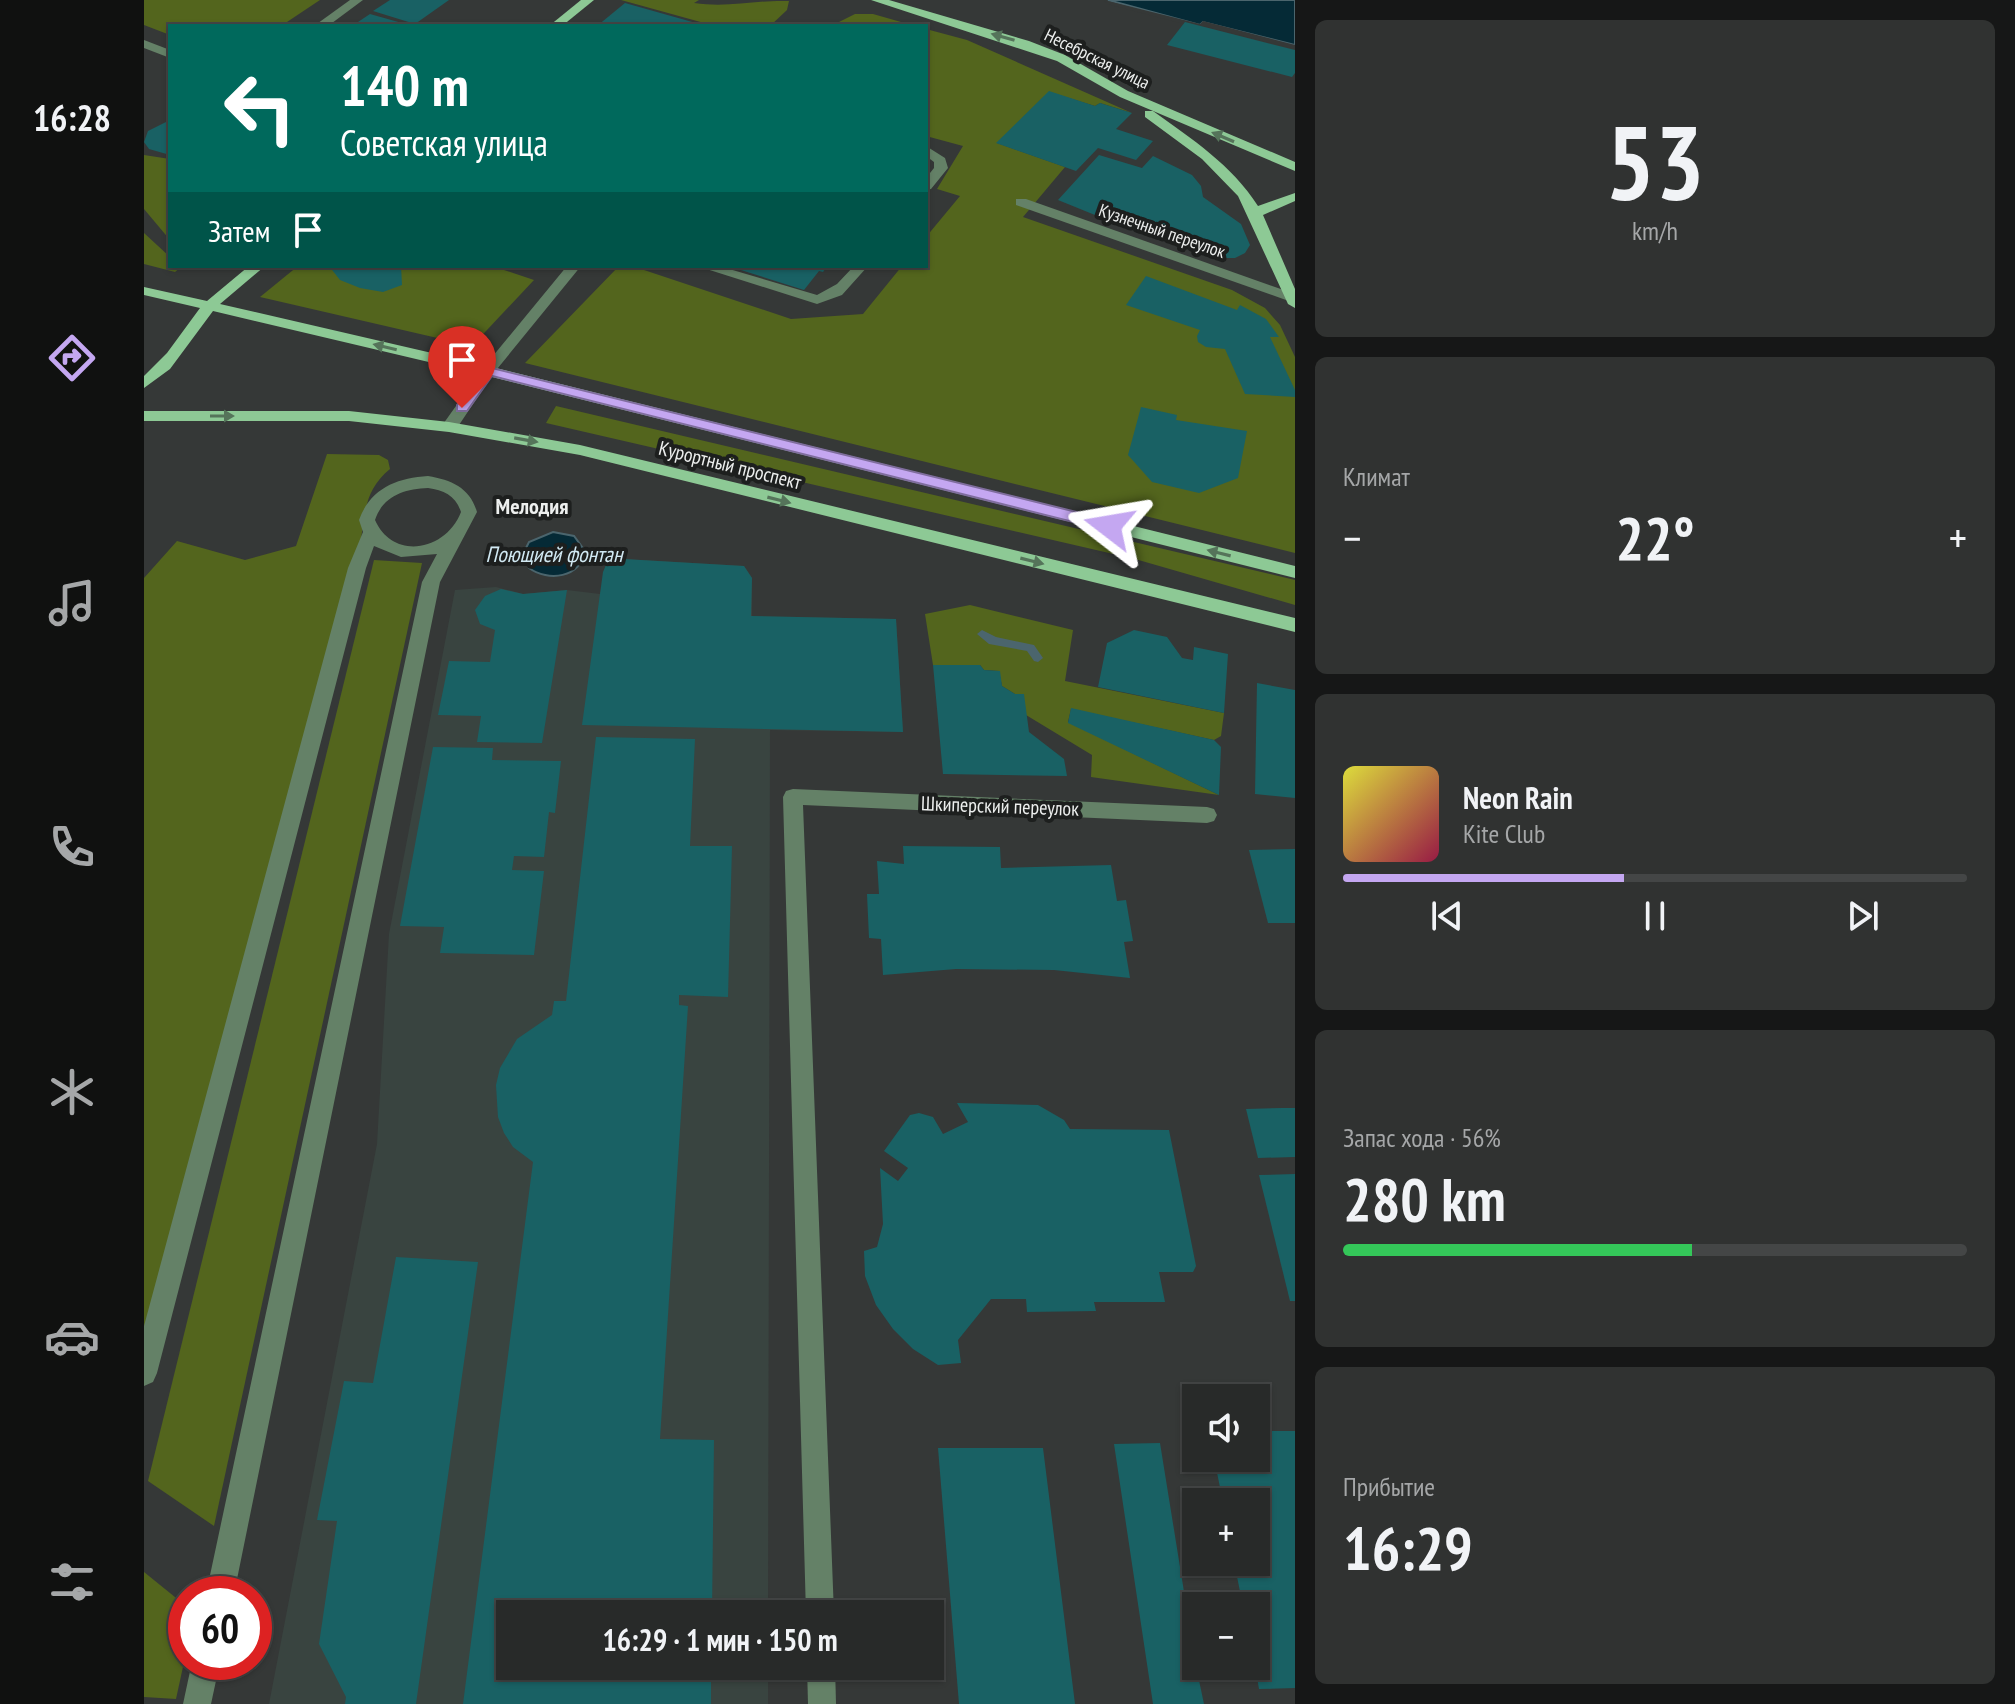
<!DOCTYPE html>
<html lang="ru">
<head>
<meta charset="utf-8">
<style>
  body { margin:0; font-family:"PT Sans Narrow",sans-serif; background:#303231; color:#f1f3f6; height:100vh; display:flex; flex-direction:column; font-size:30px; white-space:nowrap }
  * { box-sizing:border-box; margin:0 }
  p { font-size:26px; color:#a5a7a8 }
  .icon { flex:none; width:44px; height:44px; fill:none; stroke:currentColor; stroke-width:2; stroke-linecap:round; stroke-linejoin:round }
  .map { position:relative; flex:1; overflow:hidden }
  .drawer { display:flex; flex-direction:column; gap:20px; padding:20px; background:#161717; width:720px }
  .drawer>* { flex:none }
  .banner { position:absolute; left:24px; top:24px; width:760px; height:244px; border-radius:0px; box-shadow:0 2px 6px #0004,0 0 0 2px #444646; background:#00695c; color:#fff; overflow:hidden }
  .fabs { position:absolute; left:1038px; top:1384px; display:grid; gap:16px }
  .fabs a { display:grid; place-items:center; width:88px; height:88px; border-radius:0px; background:#282a29; box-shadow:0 2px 6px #0004,0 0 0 2px #444646; font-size:40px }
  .speed { position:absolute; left:24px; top:1576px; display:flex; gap:16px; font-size:40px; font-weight:700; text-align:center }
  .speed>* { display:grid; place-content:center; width:104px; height:104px; border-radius:50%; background:#282a29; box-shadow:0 2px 6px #0004,0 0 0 2px #444646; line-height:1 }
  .speed .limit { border:12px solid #d22; background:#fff; color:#111 }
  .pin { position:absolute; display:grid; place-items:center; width:68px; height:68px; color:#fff; margin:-82px -34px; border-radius:50% 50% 50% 0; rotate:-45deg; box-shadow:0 0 8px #0007 }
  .pin .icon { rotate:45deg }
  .me { position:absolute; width:88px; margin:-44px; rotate:284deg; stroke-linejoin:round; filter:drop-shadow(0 0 6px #0008) }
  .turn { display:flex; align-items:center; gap:28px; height:168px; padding:0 40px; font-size:36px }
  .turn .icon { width:104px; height:104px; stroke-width:2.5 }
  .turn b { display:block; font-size:56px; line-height:68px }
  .then { display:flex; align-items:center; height:76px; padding:0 40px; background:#0003; gap:16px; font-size:30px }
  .big { font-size:60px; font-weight:600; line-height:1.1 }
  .drawer .tile { flex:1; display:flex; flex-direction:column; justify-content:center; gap:12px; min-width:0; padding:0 28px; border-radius:12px; background:#303231 }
  .drawer .dial { align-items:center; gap:0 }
  .dial b { font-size:104px; line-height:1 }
  .song { display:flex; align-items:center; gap:24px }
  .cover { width:96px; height:96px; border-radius:12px; background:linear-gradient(135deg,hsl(60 70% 55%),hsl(340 70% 35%)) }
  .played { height:8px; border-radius:4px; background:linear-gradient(90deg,#c4a7f1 45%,#444646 45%) }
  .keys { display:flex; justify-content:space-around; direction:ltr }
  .heat { display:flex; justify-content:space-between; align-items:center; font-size:44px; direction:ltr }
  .charge { height:12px; border-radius:6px; background:linear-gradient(90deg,#34c759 56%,#444646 0) }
  .trip { position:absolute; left:352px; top:1600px; width:448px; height:80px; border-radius:0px; background:#282a29; box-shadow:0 2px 6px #0004,0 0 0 2px #444646; font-weight:600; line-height:80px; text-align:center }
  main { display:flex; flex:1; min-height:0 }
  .tabs { display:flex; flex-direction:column; width:144px; justify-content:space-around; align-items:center; background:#101110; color:#a5a7a8 }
  .tabs .icon { width:56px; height:56px }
  .tabs .current { color:#c4a7f1 }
  .tabs b { font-size:36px; color:#f1f3f6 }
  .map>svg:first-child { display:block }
</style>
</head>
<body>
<main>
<nav class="tabs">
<b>16:28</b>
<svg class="icon current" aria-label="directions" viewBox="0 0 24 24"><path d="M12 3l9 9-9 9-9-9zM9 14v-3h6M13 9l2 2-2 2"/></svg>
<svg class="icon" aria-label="music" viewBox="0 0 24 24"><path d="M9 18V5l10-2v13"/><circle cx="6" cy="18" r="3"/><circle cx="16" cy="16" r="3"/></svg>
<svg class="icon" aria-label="phone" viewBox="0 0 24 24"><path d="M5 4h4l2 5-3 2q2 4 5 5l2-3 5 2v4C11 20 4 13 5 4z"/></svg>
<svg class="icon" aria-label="climate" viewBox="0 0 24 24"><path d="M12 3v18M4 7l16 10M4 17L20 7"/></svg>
<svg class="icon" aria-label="car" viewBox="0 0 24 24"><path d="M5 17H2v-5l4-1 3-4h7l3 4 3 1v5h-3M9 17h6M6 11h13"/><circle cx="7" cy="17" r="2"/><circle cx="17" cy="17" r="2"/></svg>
<svg class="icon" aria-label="filters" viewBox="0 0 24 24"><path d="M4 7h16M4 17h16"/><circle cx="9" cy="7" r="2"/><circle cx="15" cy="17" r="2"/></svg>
</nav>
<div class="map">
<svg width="1151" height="1704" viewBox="0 0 1151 1704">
  <rect width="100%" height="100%" fill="#353837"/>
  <polygon fill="#394440" points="480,559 600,566 608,578 608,616 752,619 759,732 626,730 624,1614 366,1614 366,1666 624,1666 624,1704 125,1704 233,1144 245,934 311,590 352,587 379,594 423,590 456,594 462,565"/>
  <g fill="#53651d">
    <polygon points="0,0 176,0 137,26 26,26 26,35 0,25"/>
    <path d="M477 0H555L550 3C585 8 608 0 645 1L643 10 626 26H571Z"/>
    <polygon points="711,14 729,14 771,26 687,26"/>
    <polygon points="782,29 823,40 988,113 956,103 951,106 905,92 853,143 921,167 879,217 1088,290 1121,308 1136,325 1151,357 1151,553 381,363 475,266 488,266 647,319 719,314 758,266 782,266 782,237 816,196 793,189 819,146 782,136"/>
    <polygon points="0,155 26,159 26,240 0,209"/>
    <polygon points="0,233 26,257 26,266 37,267 31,272 0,264"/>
    <polygon points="154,266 348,266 390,280 328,346 116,297"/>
    <polygon points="412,406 1151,580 1151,605 991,559 402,423"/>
    <path d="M183 454 235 455 244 460 246 469C218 492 222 516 215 550L0 1373V578L33 541 101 560 152 546Z"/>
    <polygon points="230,560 278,563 70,1526 4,1481"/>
    <polygon points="826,605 929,630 921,681 1080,713 1077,736 1070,740 927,709 924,722 1075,795 947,777 948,755 882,715 871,694 858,686 855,671 840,670 836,665 789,665 781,614"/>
    <polygon points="0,1572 42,1606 42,1653 32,1699 0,1697"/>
  </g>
  <g fill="#052a36" stroke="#4b656d" stroke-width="2">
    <polygon points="964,0 1151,0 1151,45 1059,22 1056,25"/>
    <path d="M409 532 430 536 441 551C437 578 404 582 385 568L379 554 385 542Z"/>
  </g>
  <polygon fill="#353837" points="960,0 1056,24 1059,21 1151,45 1151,49 1060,26 1055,28 963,4"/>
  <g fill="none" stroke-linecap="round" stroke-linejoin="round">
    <polygon fill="#4b656d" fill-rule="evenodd" points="838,630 852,637 890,645 899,658 894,662 890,661 883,651 845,644 833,634"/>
  </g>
  <g fill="#196164">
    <polygon points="246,0 305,0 271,24 229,11"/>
    <polygon points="481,3 559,25 559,26 453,26"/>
    <polygon points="226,14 265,25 265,26 208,26"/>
    <polygon points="1041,22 1151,50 1151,73 1148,77 1023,45"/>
    <polygon points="905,91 951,106 956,103 988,113 972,129 1009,141 992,160 954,148 932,171 852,143"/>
    <polygon points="26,120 26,155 5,149 0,142 4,131"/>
    <polygon points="955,155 998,168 1009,156 1048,175 1057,186 1059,197 1097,224 1106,245 1101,253 1091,258 1075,258 983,228 914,200"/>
    <polygon points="185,266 257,266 258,285 239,292 216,288 196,280"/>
    <polygon points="584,266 683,266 679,272 675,271 660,290"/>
    <polygon points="1002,276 1093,310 1096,305 1122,319 1135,337 1126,337 1151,390 1151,397 1101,394 1081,349 1062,347 1054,342 1053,336 1056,330 982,305"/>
    <polygon points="997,407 1033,415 1032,420 1103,431 1094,478 1055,493 1008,482 984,455"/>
    <polygon points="480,559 600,566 608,578 607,616 752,619 759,732 438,725 459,572 462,565"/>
    <polygon points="357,589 379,594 423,590 398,743 333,742 337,716 294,715 305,661 346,662 351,630 336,624 331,610 341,596"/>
    <polygon points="990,630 1023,637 1038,658 1049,660 1050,647 1084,654 1080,713 954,687 963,643"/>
    <polygon points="789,665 836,665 840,670 856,671 858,686 871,694 880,694 885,732 920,759 923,776 799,774"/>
    <polygon points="1113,683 1151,690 1151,798 1111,794"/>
    <polygon points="927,708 1070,740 1077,747 1075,795 924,723"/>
    <polygon points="452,737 551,739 546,846 588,846 584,997 535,995 535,1005 544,1006 516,1439 570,1440 568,1614 366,1614 366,1666 567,1666 567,1704 319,1704 389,1162 369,1147 360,1133 354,1117 352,1085 356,1068 373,1039 408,1015 410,1001 422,1001"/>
    <polygon points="289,747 349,748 348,760 417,761 411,813 405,812 400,857 370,856 368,870 400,871 390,955 296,953 300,927 256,926"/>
    <polygon points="759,846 856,847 857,868 967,865 973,901 982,900 989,941 980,942 986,978 910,970 812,969 739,975 737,939 725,938 723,894 735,894 733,861 760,864"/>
    <polygon points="1151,849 1151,923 1124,923 1105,850"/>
    <polygon points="813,1103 894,1105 920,1120 926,1129 1025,1130 1052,1266 1049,1272 1015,1272 1021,1302 950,1302 952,1311 883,1312 882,1299 847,1299 814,1340 817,1363 794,1365 769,1349 749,1329 732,1305 721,1276 720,1251 733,1247 739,1224 736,1168 754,1181 764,1168 740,1151 766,1115 775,1113 789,1117 799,1134 824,1122"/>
    <polygon points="1138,1108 1151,1108 1151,1157 1114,1158 1102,1109"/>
    <polygon points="1151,1174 1151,1301 1146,1301 1115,1175"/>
    <polygon points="252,1257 334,1262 272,1704 201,1704 202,1697 175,1644 193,1521 173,1520 200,1381 229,1383"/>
    <polygon points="1112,1431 1151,1431 1151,1688 1115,1689 1111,1666 1112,1606 1099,1606 1090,1562 1112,1562 1112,1502 1079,1502 1070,1458 1112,1458"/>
    <polygon points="1016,1443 1052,1666 1060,1704 1009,1704 970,1444"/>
    <polygon points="794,1448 899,1448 931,1704 815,1704"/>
  </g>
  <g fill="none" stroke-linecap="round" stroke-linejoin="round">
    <g fill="#648167" fill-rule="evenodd">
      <polygon points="206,0 219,0 184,26 170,26"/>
      <polygon points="0,40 26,50 26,58 0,48"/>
      <polygon points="782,146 801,158 804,168 787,189 782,190 782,178 790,168 790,162 782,156"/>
      <polygon points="872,199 882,199 1151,294 1151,300 1142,300 872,205"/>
      <polygon points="423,266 437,266 349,374 311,431 299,431 297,427 339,368"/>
      <polygon points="553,266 575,266 673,295 693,284 710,266 724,266 698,295 673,304"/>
      <path d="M284 476C308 480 326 488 333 512L296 582 90 1594H62L278 582 293 554 257 557 230 546 222 568 13 1373 9 1382 0 1386V1326L204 568 219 532 215 520C226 489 252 478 284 476ZM284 488C300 490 312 496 317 512 302 551 249 561 231 520 239 496 260 489 284 488Z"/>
      <polygon points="649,789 1063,807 1070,809 1073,815 1070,821 1063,823 659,805 690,1614 662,1614 639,797 642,791"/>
      <polygon points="48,1662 76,1662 67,1704 39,1704"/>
      <polygon points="663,1666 691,1666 692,1704 664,1704"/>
    </g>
    <g fill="#8dc995" fill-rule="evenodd">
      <polygon points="437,0 450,0 418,26 405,26"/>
      <polygon points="727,0 745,0 885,41 921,55 984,91 1151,162 1151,171 976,97 913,61"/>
      <path d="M1001 111H1009C1048 139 1088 165 1114 206L1151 193V201L1119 215 1151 289V308L1144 304 1094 196 1058 159 1001 117Z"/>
      <polygon points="105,266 121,266 76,304 344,366 1151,566 1151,578 344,376 69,311 26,369 0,388 0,376 23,353 56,308 0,295 0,287 63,301"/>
      <polygon points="0,411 205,411 305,422 436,445 1151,618 1151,632 436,455 305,432 205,421 0,421"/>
    </g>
  </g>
  <defs><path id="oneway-solid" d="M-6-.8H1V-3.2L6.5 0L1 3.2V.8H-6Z" transform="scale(2)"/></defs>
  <g fill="#55745a">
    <use href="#oneway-solid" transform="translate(859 37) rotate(-164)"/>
    <use href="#oneway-solid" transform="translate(1079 137) rotate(-157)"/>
    <use href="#oneway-solid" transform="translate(241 347) rotate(-167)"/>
    <use href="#oneway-solid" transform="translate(78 416)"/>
    <use href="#oneway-solid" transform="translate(382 440) rotate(10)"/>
    <use href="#oneway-solid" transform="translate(635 500) rotate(14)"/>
    <use href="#oneway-solid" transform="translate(1075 553) rotate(-166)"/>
    <use href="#oneway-solid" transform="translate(888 561) rotate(14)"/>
  </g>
  <polygon fill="#c4a7f1" stroke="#7f6d9d" stroke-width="2" points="344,367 965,520 972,526 965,531 348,376 323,411 313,411 313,405 340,368"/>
  <g text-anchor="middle" stroke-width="8" stroke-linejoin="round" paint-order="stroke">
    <g font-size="18" fill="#edefee" stroke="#1d1f1e">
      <text transform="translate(953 59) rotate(26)" y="6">Несебрская улица</text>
      <text transform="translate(1018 231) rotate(19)" y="6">Кузнечный переулок</text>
    </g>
    <g font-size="20" fill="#edefee" stroke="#1d1f1e">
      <text transform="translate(586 465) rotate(14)" y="7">Курортный проспект</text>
      <text transform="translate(856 806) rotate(2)" y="7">Шкиперский переулок</text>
    </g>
    <g font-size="22" font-weight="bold" fill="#edefee" stroke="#1d1f1e">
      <text x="388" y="514">Мелодия</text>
    </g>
    <g font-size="22" font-style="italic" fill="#d1e9f3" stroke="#1d1f1e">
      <text x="410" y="562">Поющией фонтан</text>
    </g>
  </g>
</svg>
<div class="fabs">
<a><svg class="icon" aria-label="sound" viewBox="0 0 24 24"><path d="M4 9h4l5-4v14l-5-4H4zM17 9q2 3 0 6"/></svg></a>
<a>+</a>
<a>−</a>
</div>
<div class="speed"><div class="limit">60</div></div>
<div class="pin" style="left:318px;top:408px;background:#d93025"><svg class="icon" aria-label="arrive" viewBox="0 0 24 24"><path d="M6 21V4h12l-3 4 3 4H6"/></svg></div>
<svg class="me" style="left:965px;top:526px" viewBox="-20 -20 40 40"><path d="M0-17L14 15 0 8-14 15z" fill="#c4a7f1" stroke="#fff" stroke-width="4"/></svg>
<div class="trip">16:29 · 1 мин · 150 m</div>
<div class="banner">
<div class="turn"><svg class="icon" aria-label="left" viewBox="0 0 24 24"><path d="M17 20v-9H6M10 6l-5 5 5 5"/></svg><div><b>140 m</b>Советская улица</div></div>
<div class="then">Затем<svg class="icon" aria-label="arrive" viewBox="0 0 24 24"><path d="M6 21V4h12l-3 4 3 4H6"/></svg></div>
</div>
</div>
<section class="drawer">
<div class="tile dial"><b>53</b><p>km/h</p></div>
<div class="tile"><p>Климат</p>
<div class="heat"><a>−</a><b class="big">22°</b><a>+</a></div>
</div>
<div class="tile">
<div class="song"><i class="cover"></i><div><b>Neon Rain</b><p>Kite Club</p></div></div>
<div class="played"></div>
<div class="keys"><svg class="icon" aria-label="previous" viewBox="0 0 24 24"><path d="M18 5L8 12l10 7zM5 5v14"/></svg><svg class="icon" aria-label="pause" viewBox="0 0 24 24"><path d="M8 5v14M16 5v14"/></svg><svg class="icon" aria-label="next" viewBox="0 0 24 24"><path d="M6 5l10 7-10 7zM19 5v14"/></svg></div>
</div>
<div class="tile"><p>Запас хода · 56%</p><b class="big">280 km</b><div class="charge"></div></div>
<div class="tile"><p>Прибытие</p><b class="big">16:29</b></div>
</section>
</main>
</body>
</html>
